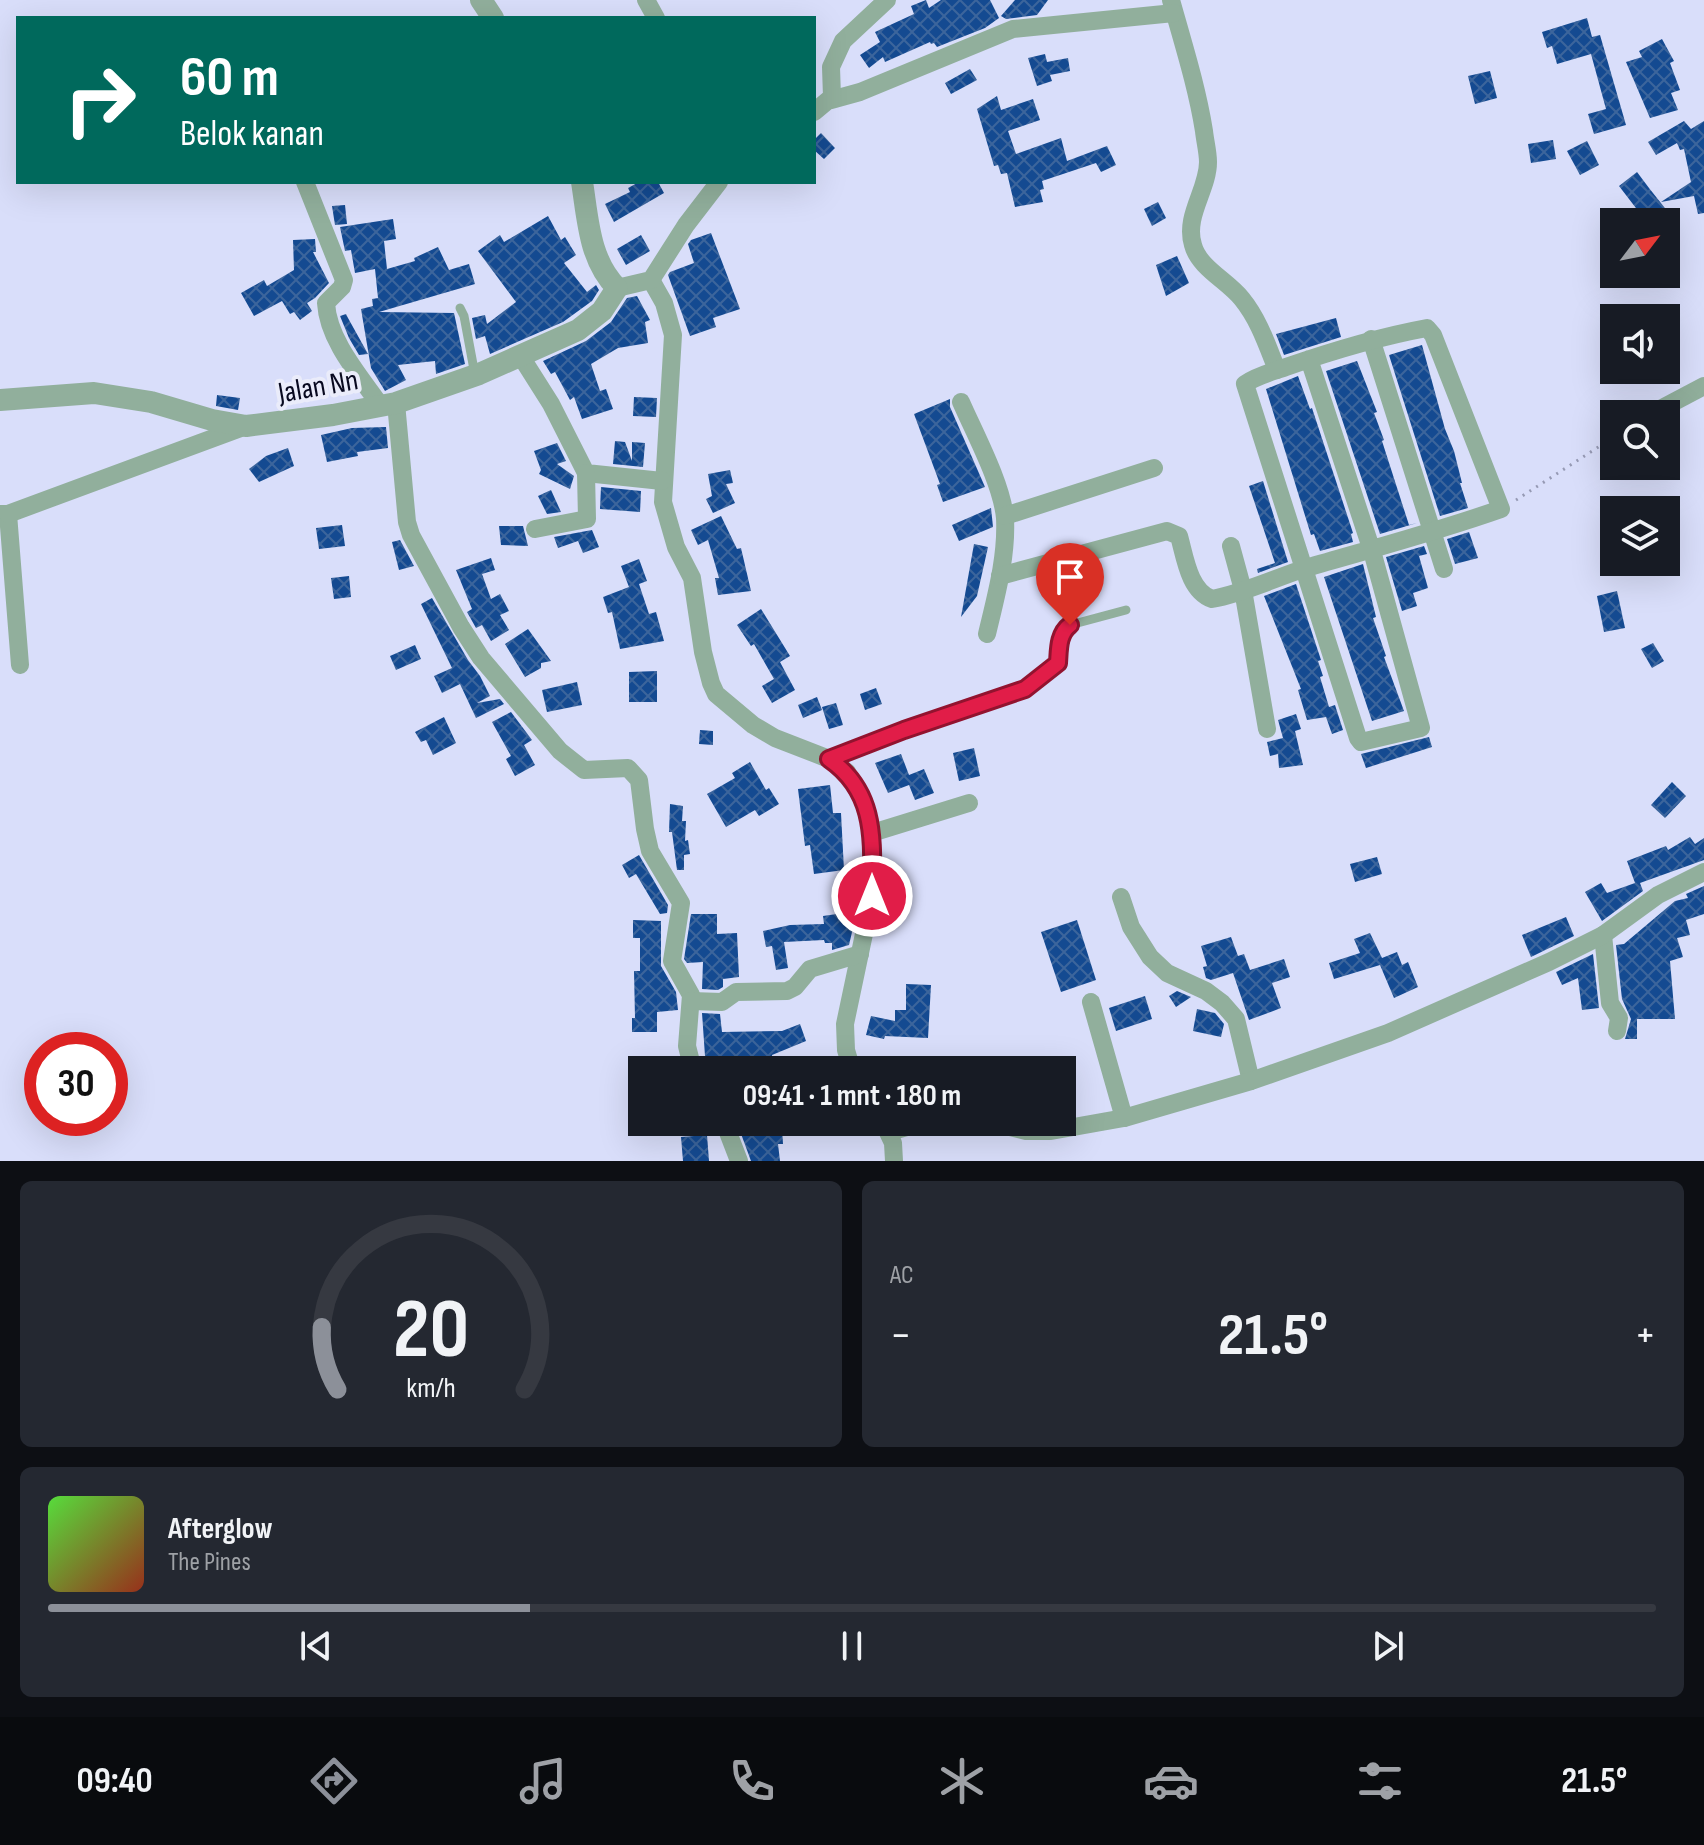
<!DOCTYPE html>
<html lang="id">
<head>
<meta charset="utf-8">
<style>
  body { margin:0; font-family:"Sofia Sans Condensed",sans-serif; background:#242831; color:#f1f3f6; height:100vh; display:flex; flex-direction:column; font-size:30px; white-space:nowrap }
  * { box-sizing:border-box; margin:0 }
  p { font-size:26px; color:#9ea1a6 }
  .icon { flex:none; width:44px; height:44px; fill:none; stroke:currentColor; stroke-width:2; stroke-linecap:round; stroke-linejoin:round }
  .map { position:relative; height:1161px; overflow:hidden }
  .panel { display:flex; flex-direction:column; gap:20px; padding:20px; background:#0d0f14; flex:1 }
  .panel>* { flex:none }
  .guide { position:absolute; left:16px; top:16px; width:800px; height:168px; border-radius:0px; box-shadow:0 8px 32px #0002; background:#00695c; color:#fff; overflow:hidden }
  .needle { width:52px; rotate:58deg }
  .fabs { position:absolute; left:1600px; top:208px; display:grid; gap:16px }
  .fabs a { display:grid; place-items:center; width:80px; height:80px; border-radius:0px; background:#171b24; box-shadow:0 8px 32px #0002; font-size:40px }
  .speed { position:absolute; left:24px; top:1032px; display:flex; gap:16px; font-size:40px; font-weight:700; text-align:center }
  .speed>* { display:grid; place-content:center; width:104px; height:104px; border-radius:50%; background:#171b24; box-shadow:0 8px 32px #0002; line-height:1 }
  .speed .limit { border:12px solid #d22; background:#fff; color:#111 }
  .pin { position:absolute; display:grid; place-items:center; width:68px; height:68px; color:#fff; margin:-82px -34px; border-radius:50% 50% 50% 0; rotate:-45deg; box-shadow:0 0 8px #0007 }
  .pin .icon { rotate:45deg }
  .me { position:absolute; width:88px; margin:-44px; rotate:0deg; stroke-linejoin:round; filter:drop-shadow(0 0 6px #0008) }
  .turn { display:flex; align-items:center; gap:28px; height:168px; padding:0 32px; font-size:36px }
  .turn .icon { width:104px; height:104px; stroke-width:2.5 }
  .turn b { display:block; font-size:56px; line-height:68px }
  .big { font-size:60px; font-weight:700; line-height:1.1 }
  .panel .card { flex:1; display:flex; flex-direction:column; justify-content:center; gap:12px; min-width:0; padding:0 28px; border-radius:12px; background:#242831 }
  .panel .dial { align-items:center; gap:0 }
  .dial svg { height:208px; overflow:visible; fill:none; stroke:#363941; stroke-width:7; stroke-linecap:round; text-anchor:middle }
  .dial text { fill:#f1f3f6; stroke:none }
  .song { display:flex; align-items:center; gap:24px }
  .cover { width:96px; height:96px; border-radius:12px; background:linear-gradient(135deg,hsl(110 70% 55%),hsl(10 70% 35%)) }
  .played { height:8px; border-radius:4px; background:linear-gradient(90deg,#8c9099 30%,#363941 30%) }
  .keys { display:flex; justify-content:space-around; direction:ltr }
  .heat { display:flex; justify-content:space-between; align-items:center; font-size:44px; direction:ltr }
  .panel .tiles { flex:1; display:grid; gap:20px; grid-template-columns:1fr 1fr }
  .card:last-child { grid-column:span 2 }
  .trip { position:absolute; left:628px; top:1056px; width:448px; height:80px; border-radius:0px; background:#171b24; box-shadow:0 8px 32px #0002; font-weight:700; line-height:80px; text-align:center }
  .dock { display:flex; height:128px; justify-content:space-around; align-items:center; background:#090b0e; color:#9ea1a6 }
  .dock .icon { width:56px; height:56px }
  .dock .active { color:#8c9099 }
  .dock b { font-size:36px; color:#f1f3f6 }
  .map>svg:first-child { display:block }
</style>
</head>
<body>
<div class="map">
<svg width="1704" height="1161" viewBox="0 0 1704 1161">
  <defs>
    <pattern id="building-cross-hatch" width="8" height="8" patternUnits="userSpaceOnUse" patternTransform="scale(2)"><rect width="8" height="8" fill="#144a91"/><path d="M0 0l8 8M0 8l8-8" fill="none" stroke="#3c659c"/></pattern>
  </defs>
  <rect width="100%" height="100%" fill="#d9defa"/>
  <g fill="url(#building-cross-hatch)">
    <polygon points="926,0 929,8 941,0 990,0 999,18 985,28 937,47 934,43 931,44 930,42 885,62 883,57 869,68 860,55 880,42 875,32 914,14 911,6"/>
    <polygon points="1015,0 1048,0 1037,15 1006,19 1001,16"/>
    <polygon points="1587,18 1592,37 1600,35 1626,125 1594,134 1588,114 1606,109 1591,54 1557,64 1552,46 1547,48 1542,32"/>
    <polygon points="1662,39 1674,61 1670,63 1680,90 1671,93 1678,110 1650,118 1626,62 1642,57 1639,51"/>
    <polygon points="1045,54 1047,62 1068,58 1070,71 1050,75 1052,81 1037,86 1028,58"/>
    <polygon points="970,69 977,80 951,94 945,83"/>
    <polygon points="1490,71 1497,98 1475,104 1468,76"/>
    <polygon points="997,96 1001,110 1033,99 1040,120 1008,131 1016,154 1061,138 1067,161 1107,146 1116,165 1101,172 1096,163 1042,181 1044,189 1040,190 1043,202 1015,207 1007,173 1001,174 998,165 994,166 977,109"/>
    <polygon points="1684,121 1691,129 1704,121 1704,213 1698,214 1694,196 1661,202 1691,182 1684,149 1680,150 1677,143 1656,155 1648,142"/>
    <polygon points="821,133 835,148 824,159 814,150 814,140"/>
    <polygon points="1553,140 1556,159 1531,163 1528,144"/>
    <polygon points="1587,141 1599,165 1580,175 1567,151"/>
    <polygon points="1637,172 1649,188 1676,222 1625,222 1639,212 1619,186"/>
    <polygon points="639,182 658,182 664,193 614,222 605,204 630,192 628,188"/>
    <polygon points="1158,202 1166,218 1152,226 1144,209"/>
    <polygon points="345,205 347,224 335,225 332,206"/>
    <polygon points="548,216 561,240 565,237 576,255 564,263 587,292 596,285 599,290 592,301 563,322 490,354 485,336 476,339 472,318 485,315 487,324 516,302 478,251 500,235 504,242"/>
    <polygon points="393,219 396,239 384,241 387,269 415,261 414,258 438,247 449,270 469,264 475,284 379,312 454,313 465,364 436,374 435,361 398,365 406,380 385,391 371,368 361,309 373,306 372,299 378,298 375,269 355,273 351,250 345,251 340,227"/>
    <polygon points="711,233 740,309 713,318 716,327 690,336 668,275 670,272 694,263 688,244 691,240"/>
    <polygon points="641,235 650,251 626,265 617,249"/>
    <polygon points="315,239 316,252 313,252 329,283 315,298 307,303 312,311 300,320 294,312 290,314 282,301 254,316 241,293 264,280 267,286 294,270 293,240"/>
    <polygon points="1177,256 1189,283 1166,296 1156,265"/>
    <polygon points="637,296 650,320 645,322 648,343 618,348 591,364 600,391 606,389 613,409 582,419 574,397 570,400 555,372 551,374 543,361 586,341 611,322 627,298"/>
    <polygon points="346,314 348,318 368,354 359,355 349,338 340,316"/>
    <polygon points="1336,318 1341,337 1284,355 1276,334"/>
    <polygon points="1422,345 1445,429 1454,451 1462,483 1460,483 1468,508 1440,516 1389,355"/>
    <polygon points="1357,361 1377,412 1374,413 1384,440 1382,441 1409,525 1417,523 1380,534 1326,371"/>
    <polygon points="1298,376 1310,409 1312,408 1353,533 1351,534 1353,542 1320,551 1314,534 1311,535 1266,389"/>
    <polygon points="217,395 240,398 238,410 216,406"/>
    <polygon points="634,397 657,398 656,417 633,416"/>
    <polygon points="950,399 950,407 985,487 943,502 937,485 940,484 914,414"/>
    <polygon points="386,427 388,448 357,452 358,456 327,462 321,435 352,428"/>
    <polygon points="615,441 625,442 632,461 632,442 645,443 643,467 613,464"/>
    <polygon points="557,443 566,461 557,464 574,476 570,489 539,474 541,470 534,451"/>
    <polygon points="288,448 294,466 259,482 249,469 266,456"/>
    <polygon points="730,470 733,483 726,484 735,503 713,513 706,499 712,496 708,474"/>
    <polygon points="1263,481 1288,562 1258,573 1257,569 1275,563 1249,486"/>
    <polygon points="601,487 641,491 640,512 600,509"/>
    <polygon points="551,490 561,512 547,514 538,496"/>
    <polygon points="991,508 993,527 959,541 952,525"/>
    <polygon points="721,516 737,549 741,548 751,591 718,595 715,578 719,578 708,540 698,545 691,530"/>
    <polygon points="342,525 345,546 319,549 316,528"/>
    <polygon points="499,526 523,526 528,546 501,545"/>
    <polygon points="592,530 599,547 583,553 578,541 558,548 554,537"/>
    <polygon points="1469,532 1478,558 1455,564 1447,539"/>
    <polygon points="400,540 414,566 399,570 392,542"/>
    <polygon points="974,544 988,547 977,596 961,617"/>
    <polygon points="1424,546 1427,554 1419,556 1428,588 1413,593 1417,606 1402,611 1386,557"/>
    <polygon points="491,558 495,570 482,574 491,599 500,594 509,611 500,615 509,630 491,641 482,625 476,628 467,612 472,609 456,570"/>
    <polygon points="639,559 647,581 639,584 649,614 656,612 664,641 620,649 612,612 608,613 603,597 629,587 621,566"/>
    <polygon points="1363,564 1376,617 1373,618 1386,656 1384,657 1404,711 1372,721 1324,577"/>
    <polygon points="349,576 351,597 334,599 331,578"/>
    <polygon points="1296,584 1321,660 1318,661 1323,676 1320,677 1329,707 1335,705 1343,730 1332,734 1326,717 1307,720 1298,690 1301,689 1264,596"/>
    <polygon points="1617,591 1625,628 1604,632 1597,596"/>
    <polygon points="432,598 468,660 480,676 490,696 477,703 500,699 504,704 476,718 460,684 442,693 434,676 452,668 421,604"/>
    <polygon points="761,609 790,656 780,662 795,690 772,703 762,686 774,679 754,644 751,646 737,625"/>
    <polygon points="528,629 551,661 541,663 541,668 525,677 505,644"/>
    <polygon points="1653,643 1664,661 1652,668 1641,649"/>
    <polygon points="415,645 421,659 396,670 390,656"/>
    <polygon points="657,671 657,702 629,702 629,672"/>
    <polygon points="577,682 582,705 547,712 542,690"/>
    <polygon points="876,688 882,704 865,710 860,694"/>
    <polygon points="817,697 822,710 803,718 798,705"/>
    <polygon points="836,703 843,725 829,729 822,707"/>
    <polygon points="511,712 532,740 524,745 535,765 515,776 506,759 511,756 492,722"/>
    <polygon points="1296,714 1301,729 1295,731 1303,765 1279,768 1278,754 1270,756 1267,742 1283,738 1278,720"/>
    <polygon points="444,717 456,743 433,755 426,740 421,742 415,732"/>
    <polygon points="700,730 713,731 713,745 699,744"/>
    <polygon points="1429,737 1432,747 1366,768 1361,754"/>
    <polygon points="974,748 980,776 959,781 953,753"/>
    <polygon points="901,754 909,775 924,769 934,793 915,800 909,785 888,793 875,763"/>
    <polygon points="750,762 766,790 769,788 779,804 759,816 755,810 726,827 707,794 735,778 732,773"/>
    <polygon points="1672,782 1686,796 1665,818 1651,805"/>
    <polygon points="830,785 833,813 841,813 844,870 814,874 810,845 805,846 798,789"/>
    <polygon points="670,804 683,806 682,821 686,821 685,841 688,840 690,854 684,855 684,870 677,870 672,832 669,832"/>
    <polygon points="1690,837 1695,844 1704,838 1704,860 1640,883 1643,891 1602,921 1585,892 1601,883 1607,893 1635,883 1627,861 1666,846 1668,850"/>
    <polygon points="639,855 668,905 667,913 660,914 636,874 629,878 622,865"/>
    <polygon points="1377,857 1382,874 1355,882 1350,864"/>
    <polygon points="1704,886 1704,914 1686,920 1690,935 1677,938 1683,957 1670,961 1675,1019 1637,1019 1637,1039 1625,1039 1631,1019 1622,999 1616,945 1624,944 1675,901 1688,898 1686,894"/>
    <polygon points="857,911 849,945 832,950 832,943 825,943 824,940 784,942 788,968 776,970 772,946 766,947 763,931 790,925 824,924 823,916"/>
    <polygon points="691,914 717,914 717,934 737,933 739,977 723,979 723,987 718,990 702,989 703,962 687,963 684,959"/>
    <polygon points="1566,917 1574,936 1531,957 1522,935"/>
    <polygon points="633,920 661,921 661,966 676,992 678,1010 657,1012 657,1032 632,1032 632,1018 635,1018 634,971 640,971 640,938 633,938"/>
    <polygon points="1077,920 1096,980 1061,992 1041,932"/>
    <polygon points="1370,933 1382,958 1397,952 1402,965 1408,962 1418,987 1394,998 1380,965 1334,979 1329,963 1360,953 1354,939"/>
    <polygon points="1231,937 1238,956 1244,954 1250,970 1284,959 1290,977 1272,983 1281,1008 1249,1020 1233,973 1211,980 1206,978 1203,967 1207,966 1201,946"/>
    <polygon points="1593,954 1599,1008 1582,1010 1578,978 1562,985 1556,972"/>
    <polygon points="906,984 931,985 928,1038 885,1036 884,1039 866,1035 871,1016 895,1021 895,1010 906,1010"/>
    <polygon points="1177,991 1191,997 1176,1007 1169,996"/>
    <polygon points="1145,996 1152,1019 1116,1031 1109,1008"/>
    <polygon points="1197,1009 1215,1013 1224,1024 1221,1037 1193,1031"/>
    <polygon points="702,1013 720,1014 722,1032 782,1031 800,1024 806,1041 772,1055 773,1065 736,1070 706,1070"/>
    <polygon points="782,1128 783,1144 778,1144 780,1161 751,1161 740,1131"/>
    <polygon points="707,1135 709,1161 683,1161 681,1137"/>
  </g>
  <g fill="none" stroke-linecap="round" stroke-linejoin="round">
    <polyline stroke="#969ab4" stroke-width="3" stroke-dasharray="2 6" stroke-linecap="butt" points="1516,500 1614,437"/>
    <g stroke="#91af9c" stroke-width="9">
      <polyline points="460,308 464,316 475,375"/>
      <path d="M1025 689 1058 663C1059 649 1059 634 1070 625L1126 610"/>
    </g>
    <g stroke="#91af9c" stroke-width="18">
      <polyline points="646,0 656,18"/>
      <path d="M1171 0C1183 43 1197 87 1204 131 1205 141 1208 152 1208 162 1208 190 1184 216 1193 245 1199 268 1228 281 1242 299 1259 320 1267 345 1277 370"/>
      <polyline points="831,100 860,92 1013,29 1174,13"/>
      <polyline points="814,112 832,97 831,67 843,41 887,0"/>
      <path d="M305 182 344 280 342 287 326 303C328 340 359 375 380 405"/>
      <polyline points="651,280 664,303 673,335 663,502 676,547 692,578 703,652 711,683 716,694 753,725 775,738 829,759 847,772 864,802 872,833 872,896 845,1024 846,1050 852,1070"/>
      <polyline points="617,288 651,280 686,225 719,182"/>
      <polyline points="1371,339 1444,569"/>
      <polyline points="520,355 551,404 586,473 662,481"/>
      <path d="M961 402C975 434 1002 484 1005 518 1007 557 996 596 987 634"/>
      <polyline points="396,403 407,522 411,535 461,627 481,658 560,751 584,770 628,768 639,780 645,829 650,851 681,903 672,961 691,995 687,1046 693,1070"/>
      <polyline points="1651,414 1704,386"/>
      <polyline points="0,514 8,514 20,665"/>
      <polyline points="8,514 246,426"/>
      <polyline points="1005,516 1154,468"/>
      <polyline points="535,529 587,519 586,473"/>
      <polyline points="1231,546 1243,590 1267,729"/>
      <path d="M1000 576 1167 531 1179 536C1185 557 1189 591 1212 599 1244 593 1275 578 1306 568 1371 549 1436 532 1501 509L1433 335 1427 328C1378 337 1332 351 1286 367 1272 372 1256 376 1245 384L1358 738 1361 742 1421 728 1372 551 1309 359"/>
      <polyline points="829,759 904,730 1025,689"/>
      <polyline points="872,833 969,803"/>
      <polyline points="1121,897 1131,927 1150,957 1167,973 1206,991 1222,1003 1236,1019 1251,1081"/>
      <polyline points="1603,935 1610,1003 1619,1018 1617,1031"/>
      <polyline points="691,1001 722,1002 736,992 787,991 795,987 810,969 860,954"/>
      <polyline points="1091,1002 1124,1118"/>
      <polyline points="724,1122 739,1161"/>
      <polyline points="883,1122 893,1143 894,1161"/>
      <polyline points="990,1122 1026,1131 1051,1131 1124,1118 1251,1081 1388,1033 1549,962 1603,935 1658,895 1704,872"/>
      <polyline points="889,1132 924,1122"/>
    </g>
    <g stroke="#91af9c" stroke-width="22">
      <polyline points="481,0 493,18"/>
      <path d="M0 400 94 393 151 402 212 420 246 426 333 415 396 403 479 374 578 330 602 311 617 288C589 260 588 219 582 182"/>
    </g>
  </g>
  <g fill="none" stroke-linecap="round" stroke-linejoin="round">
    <defs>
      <path id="route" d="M872 896C872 843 878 793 829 759L904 730 1025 689 1058 663C1059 650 1058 634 1070 625"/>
    </defs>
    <use href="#route" stroke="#92132f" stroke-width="20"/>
    <use href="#route" stroke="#e11d48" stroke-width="14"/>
  </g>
  <g text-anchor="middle" stroke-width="8" stroke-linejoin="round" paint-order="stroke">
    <g font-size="30" fill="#08091f" stroke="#eaecfa">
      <text transform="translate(318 386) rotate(-10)" y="10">Jalan Nn</text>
    </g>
  </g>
</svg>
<div class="fabs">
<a><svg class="needle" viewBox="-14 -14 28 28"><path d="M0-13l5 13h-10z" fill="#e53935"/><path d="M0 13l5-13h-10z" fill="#9ea1a6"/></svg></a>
<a><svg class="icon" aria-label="sound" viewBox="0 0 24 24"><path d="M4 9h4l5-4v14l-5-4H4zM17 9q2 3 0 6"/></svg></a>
<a><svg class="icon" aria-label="search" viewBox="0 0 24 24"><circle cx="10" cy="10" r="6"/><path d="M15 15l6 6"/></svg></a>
<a><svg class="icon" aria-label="layers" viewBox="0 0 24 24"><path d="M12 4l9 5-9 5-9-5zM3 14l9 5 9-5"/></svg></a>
</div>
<div class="speed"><div class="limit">30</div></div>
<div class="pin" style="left:1070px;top:625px;background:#d93025"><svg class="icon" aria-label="arrive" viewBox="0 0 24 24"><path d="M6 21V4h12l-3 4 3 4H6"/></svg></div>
<svg class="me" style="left:872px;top:896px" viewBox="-20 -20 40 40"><circle r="17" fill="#e11d48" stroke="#fff" stroke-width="3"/><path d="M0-11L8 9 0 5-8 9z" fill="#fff"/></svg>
<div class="trip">09:41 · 1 mnt · 180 m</div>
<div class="guide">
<div class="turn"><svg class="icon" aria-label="right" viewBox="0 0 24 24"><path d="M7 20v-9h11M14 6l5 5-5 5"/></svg><div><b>60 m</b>Belok kanan</div></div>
</div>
</div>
<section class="panel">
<div class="tiles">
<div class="card dial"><svg viewBox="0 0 100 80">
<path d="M14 69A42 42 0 1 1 86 69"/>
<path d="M14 69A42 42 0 0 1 8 45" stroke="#8c9099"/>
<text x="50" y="56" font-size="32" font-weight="700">20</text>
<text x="50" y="72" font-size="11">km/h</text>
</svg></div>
<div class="card"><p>AC</p>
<div class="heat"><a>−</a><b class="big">21.5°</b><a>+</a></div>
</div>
<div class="card">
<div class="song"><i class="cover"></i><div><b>Afterglow</b><p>The Pines</p></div></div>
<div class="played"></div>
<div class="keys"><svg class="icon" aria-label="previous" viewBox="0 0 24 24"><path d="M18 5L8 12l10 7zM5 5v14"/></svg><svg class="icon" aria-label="pause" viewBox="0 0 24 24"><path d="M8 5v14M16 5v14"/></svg><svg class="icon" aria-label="next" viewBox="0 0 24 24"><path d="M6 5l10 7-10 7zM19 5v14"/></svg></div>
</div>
</div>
</section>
<nav class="dock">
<b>09:40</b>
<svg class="icon active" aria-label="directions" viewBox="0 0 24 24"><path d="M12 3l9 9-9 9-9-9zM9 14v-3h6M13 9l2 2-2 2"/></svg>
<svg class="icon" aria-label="music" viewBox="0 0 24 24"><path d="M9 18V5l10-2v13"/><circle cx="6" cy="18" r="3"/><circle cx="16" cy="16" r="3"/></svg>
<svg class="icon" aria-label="phone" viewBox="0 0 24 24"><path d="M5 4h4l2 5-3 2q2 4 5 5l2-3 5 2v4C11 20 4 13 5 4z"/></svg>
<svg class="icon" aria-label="climate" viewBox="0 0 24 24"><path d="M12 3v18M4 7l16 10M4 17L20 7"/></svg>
<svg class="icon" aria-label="car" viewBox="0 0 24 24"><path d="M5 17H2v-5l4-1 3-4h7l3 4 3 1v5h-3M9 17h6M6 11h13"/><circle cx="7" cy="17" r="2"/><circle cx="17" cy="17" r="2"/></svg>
<svg class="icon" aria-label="filters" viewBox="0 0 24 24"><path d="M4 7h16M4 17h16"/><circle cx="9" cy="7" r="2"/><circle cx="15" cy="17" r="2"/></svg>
<b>21.5°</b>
</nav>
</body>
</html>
